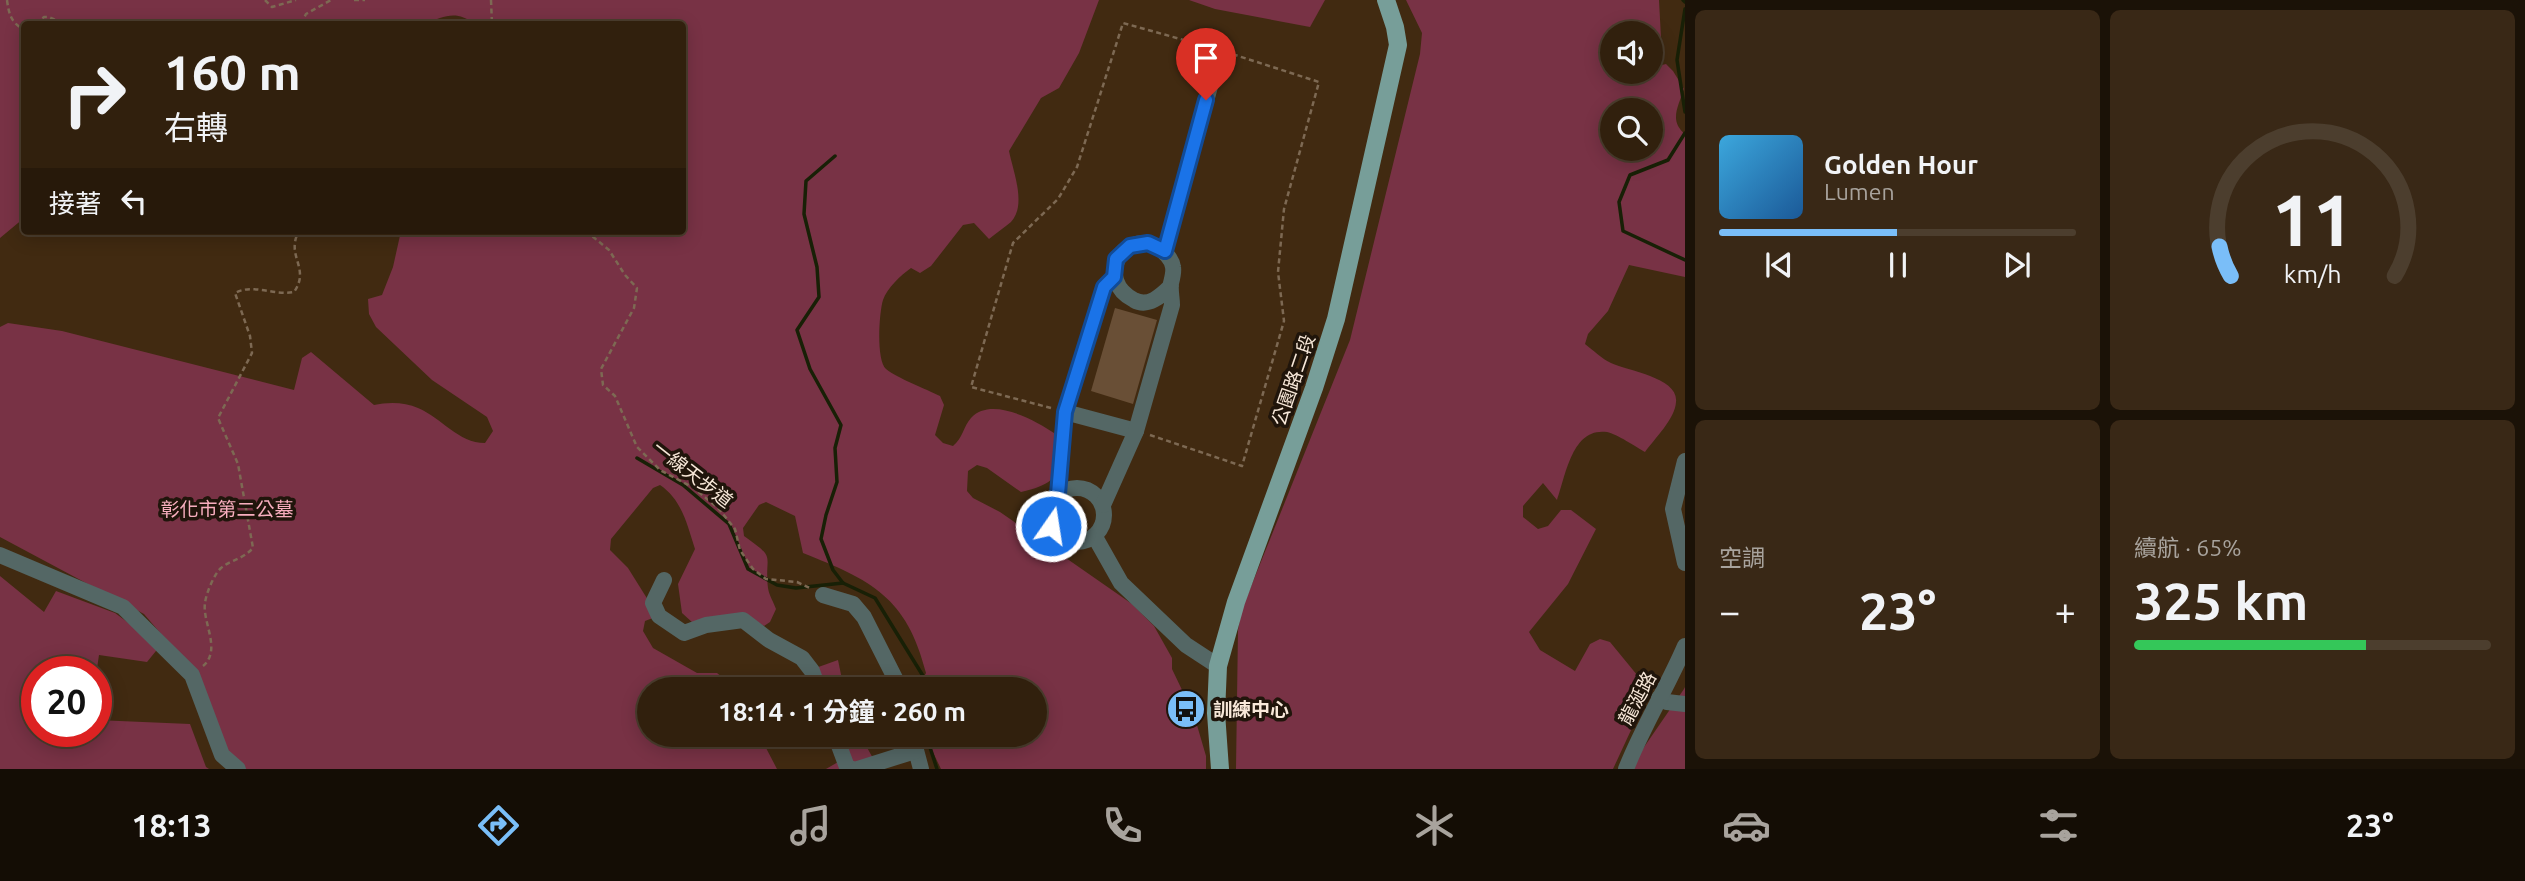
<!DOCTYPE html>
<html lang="zh-TW">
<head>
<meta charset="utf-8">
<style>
  body { margin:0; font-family:Ubuntu,"Noto Sans TC",sans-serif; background:#392816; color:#f1f3f6; height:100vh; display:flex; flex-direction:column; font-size:26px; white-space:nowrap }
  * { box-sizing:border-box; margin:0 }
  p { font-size:23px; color:#a8a39d }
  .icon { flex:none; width:38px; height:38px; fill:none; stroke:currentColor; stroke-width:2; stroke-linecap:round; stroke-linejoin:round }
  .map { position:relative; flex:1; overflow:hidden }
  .sheet { display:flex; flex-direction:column; gap:10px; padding:10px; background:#1b1207; width:840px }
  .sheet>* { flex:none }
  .hud { position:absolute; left:21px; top:21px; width:665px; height:214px; border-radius:7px; box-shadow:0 4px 18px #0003,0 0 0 2px #4c3e2e; background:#31200d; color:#f1f3f6; overflow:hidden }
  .buttons { position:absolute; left:1600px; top:21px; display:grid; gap:14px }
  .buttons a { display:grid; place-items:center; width:63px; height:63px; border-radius:50%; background:#31200d; box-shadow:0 4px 18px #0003,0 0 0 2px #4c3e2e; font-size:35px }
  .speed { position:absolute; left:21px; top:656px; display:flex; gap:14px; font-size:35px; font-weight:700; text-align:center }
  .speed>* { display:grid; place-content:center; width:91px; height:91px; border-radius:50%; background:#31200d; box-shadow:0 4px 18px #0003,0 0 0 2px #4c3e2e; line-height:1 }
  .speed .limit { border:10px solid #d22; background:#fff; color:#111 }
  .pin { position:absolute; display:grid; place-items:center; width:60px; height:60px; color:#fff; margin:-72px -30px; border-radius:50% 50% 50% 0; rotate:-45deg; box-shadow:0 0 7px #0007 }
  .pin .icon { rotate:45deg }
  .me { position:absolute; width:77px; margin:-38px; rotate:13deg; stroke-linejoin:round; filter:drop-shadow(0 0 5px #0008) }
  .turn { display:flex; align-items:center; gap:24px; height:147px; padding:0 28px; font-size:32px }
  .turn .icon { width:91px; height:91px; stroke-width:2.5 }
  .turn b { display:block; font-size:49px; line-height:60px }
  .then { display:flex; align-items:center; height:66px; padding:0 28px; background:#0003; gap:14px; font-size:26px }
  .big { font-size:52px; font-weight:700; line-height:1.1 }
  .sheet .tile { flex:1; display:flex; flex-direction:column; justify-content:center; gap:10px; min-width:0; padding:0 24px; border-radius:10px; background:#392816 }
  .sheet .dial { align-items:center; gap:0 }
  .dial svg { height:182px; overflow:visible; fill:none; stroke:#4c3e2e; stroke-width:7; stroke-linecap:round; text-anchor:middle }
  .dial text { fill:#f1f3f6; stroke:none }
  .song { display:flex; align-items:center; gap:21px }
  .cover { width:84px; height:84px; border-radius:10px; background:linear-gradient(135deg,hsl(200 70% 55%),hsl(210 70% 35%)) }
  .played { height:7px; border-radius:4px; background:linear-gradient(90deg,#7abef8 50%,#4c3e2e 50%) }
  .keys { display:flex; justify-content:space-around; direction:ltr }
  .heat { display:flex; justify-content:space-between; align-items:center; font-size:38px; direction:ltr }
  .charge { height:10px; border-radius:5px; background:linear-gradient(90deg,#34c759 65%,#4c3e2e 0) }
  .sheet .tiles { flex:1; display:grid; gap:10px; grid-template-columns:repeat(2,1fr) }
  .trip { position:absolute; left:637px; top:677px; width:410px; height:70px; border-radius:35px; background:#31200d; box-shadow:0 4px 18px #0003,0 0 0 2px #4c3e2e; font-weight:700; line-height:70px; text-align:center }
  .menu { display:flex; height:112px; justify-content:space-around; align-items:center; background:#140d05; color:#a8a39d }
  .menu .icon { width:49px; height:49px }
  .menu .current { color:#7abef8 }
  .menu b { font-size:32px; color:#f1f3f6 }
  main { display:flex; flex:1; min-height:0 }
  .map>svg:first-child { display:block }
</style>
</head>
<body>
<main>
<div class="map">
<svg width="1685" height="769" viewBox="0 0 1685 769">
  <rect width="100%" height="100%" fill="#412a11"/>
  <g fill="#783245" fill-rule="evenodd">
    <path d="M0 0H1099L1079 53 1059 88 1041 98 1009 151C1013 171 1027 205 1011 222 1004 228 996 233 989 239L974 223 963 225 931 266 920 273 911 268C901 275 887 288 883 300 879 313 876 360 886 369 897 378 926 389 940 396L944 405 935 435 943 443 953 446C963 438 963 427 971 418 991 396 1035 420 1054 433 1061 471 1063 482 1021 492L987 468 977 465 968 471 967 491 973 498 1000 512 1132 604 1154 626 1172 658V669L1194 715 1206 756V769H941L929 744V735H1034V690L924 689 921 682 926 673C907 597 871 580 803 553L795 516 766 502 759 505 743 528 744 536C778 560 764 553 768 588 769 595 774 603 776 609L770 622 764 626 744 614 693 623 682 613 678 584 695 549C687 524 682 500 660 485L653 488 611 539 610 550 628 568 658 616 645 621 643 631 653 648 697 673H717L737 689 649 690V735H764L765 746 777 769H232L186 663 144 614 0 537V327L8 323 62 331 294 390 302 358 311 352 374 405C388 402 405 402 418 408 442 418 458 443 485 443L493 431 487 417 432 380 376 327 369 314 368 299 382 295 393 267 401 231H682V24H474C457 10 444 16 425 24H24V218L0 238Z"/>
    <polygon points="1189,0 1325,0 1310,27 1215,9"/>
    <path d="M1406 0H1659L1661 38 1652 44 1650 33H1612V72H1650V68L1666 64 1673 71 1684 89C1678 107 1669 121 1685 134V277L1629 265 1608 311 1588 334 1585 344C1593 350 1602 359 1611 363 1629 371 1679 378 1676 402 1675 419 1655 438 1645 452 1636 447 1617 434 1607 432 1572 427 1566 475 1557 500L1543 483 1523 506V517L1538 529 1548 526 1561 510H1571L1596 529 1568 584 1529 632 1540 650 1575 671 1590 644 1600 639 1610 642 1642 681 1644 702 1613 769H1236L1238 630 1242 609 1350 340 1420 54 1422 33ZM1612 110H1650V149H1612Z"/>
    <polygon points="0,576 44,612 56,591 115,613 160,646 147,662 99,655 96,675 96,672 37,672 37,732 96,732 96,720 190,724 206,767 209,769 0,769"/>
    <polygon points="838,660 844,689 818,689 810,670"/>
    <polygon points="1685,687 1685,769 1629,769 1684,689"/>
    <polygon points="836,735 860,735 879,769 826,769 845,758"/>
  </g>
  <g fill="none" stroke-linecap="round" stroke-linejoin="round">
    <g stroke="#182006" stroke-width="3.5">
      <polyline points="1683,0 1685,2"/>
      <polyline points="1685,9 1677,60 1685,112"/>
      <polyline points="1685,133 1668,160 1630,175 1619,202 1623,231 1685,260"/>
      <polyline points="835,156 806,181 804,214 817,267 819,297 797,330 810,369 841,425 835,448 837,482 826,515 821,539 833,570 843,583 875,598 928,684 928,690"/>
      <polyline points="637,458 683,485 729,524 748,569 777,585 796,588 843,583"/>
      <polyline points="926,735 937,769"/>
    </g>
  </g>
  <polygon fill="#694f36" points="1115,308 1157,320 1133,404 1091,391"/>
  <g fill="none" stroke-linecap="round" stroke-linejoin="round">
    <g stroke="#7d6953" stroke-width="2.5" stroke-dasharray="5 3.5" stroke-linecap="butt">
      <path d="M7 0C9 15 11 22 24 30"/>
      <polyline points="265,0 272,7 296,0"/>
      <polyline points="354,0 365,0"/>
      <polyline points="491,0 492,24"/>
      <polyline points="36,24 44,17 49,17 64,24"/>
      <polyline points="301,24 306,14 331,0"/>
      <polyline points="586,231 609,250 625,275 637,288 634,308 601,369 603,385 615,396 637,447 660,470 694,488 719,509 735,529 740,550 753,569 766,579 797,582 812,589"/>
      <polyline points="1051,408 971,387 1013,243 1058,199 1077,167 1123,23 1209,47"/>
      <polyline points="1150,435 1242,466 1284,321 1278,272 1284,209 1319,82 1232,54"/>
      <path d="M203 666C222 650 202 622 205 603 206 594 214 574 221 568 232 559 242 560 253 548L238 464 218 418 252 353 250 336 235 293C253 283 274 296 294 292 311 268 285 256 299 231"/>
    </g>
    <g stroke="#546765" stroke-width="16">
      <polyline points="1165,251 1220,50"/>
      <polyline points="1114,277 1104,287 1065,412 1136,431"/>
      <polyline points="1685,461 1673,509 1685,563"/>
      <circle cx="1077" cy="515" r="27"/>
      <polyline points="1058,494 1065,412"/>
      <path d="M1103 505 1136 431 1172 305C1172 298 1170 291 1171 283 1172 279 1174 272 1173 267 1172 259 1164 251 1157 247 1122 229 1095 280 1134 300 1148 308 1161 296 1171 286"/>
      <polyline points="1095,537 1121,583 1186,645 1218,666"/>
      <polyline points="0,555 123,607 192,675 222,755 238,769"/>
      <polyline points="664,580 653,603 659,616 684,633 706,625 743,620 769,640 802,658 812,671 819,690"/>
      <polyline points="823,595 853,604 864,617 901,690"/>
      <polyline points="1659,698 1667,702 1685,704"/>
      <polyline points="835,735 847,767 852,769"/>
      <polyline points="912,735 921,769"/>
      <polyline points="858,769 915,751"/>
      <path d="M1626 769C1643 726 1667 688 1685 646"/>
    </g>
    <polyline stroke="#779e99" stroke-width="18" points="1220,769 1216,713 1218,666 1236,602 1314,388 1336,319 1398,45 1395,27 1386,0"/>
  </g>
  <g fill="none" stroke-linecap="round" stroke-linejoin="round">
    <defs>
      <polyline id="route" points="1051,526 1049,509 1058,494 1065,412 1104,287 1114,277 1116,259 1130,246 1148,243 1165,251 1206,100"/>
    </defs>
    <use href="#route" stroke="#114b97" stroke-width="18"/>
    <use href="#route" stroke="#1a73e8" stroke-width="12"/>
  </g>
  <defs>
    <symbol id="bus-disc" viewBox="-11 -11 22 22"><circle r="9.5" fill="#7abef8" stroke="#20150b"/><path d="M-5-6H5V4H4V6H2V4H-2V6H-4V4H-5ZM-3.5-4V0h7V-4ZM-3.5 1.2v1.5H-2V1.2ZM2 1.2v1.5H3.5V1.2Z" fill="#111"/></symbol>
  </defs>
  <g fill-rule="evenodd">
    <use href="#bus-disc" x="1164" y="687" width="44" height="44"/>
  </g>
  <g text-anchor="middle" stroke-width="7" stroke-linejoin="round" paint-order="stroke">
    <g font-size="19" fill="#f8e8d9" stroke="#20150b">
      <text transform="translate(1293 380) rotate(-71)" y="7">公園路二段</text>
      <text transform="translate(693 474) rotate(38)" y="7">一線天步道</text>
      <text transform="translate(1637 698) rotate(-62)" y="7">龍涎路</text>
    </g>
    <g font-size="19" fill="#f8aebe" stroke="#20150b">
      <text x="227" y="516">彰化市第二公墓</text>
    </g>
    <g font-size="19" font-weight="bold" fill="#f8e8d9" stroke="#20150b" text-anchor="start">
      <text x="1213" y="716">訓練中心</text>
    </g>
  </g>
</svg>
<div class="buttons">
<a><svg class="icon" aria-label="sound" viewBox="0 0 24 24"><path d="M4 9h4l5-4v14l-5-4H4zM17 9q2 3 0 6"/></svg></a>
<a><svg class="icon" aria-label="search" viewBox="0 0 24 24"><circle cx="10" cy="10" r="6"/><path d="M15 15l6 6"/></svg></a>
</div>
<div class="speed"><div class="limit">20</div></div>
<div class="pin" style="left:1206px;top:100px;background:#d93025"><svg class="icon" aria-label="arrive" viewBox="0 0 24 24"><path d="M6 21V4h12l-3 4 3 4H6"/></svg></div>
<svg class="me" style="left:1051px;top:526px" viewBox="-20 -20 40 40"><circle r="17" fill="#1a73e8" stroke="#fff" stroke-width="3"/><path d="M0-11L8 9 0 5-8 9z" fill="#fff"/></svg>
<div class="trip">18:14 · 1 分鐘 · 260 m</div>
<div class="hud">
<div class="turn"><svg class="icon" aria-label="right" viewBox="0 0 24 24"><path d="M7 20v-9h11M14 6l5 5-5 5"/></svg><div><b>160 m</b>右轉</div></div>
<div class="then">接著<svg class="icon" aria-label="left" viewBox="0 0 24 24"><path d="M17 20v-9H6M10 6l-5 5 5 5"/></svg></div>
</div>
</div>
<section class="sheet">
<div class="tiles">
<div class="tile">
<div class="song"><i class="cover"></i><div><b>Golden Hour</b><p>Lumen</p></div></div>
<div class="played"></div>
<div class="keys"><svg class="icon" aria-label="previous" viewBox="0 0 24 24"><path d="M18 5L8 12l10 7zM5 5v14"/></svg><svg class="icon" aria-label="pause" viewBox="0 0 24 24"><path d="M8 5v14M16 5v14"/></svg><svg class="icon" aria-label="next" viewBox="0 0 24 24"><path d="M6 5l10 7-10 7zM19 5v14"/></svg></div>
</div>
<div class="tile dial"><svg viewBox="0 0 100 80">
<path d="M14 69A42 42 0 1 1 86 69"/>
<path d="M14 69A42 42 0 0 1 9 56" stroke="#7abef8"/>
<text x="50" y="56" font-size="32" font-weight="700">11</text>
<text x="50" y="72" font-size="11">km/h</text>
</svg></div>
<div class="tile"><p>空調</p>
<div class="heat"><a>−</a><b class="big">23°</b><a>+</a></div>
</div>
<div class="tile"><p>續航 · 65%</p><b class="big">325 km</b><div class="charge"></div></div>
</div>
</section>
</main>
<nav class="menu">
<b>18:13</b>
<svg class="icon current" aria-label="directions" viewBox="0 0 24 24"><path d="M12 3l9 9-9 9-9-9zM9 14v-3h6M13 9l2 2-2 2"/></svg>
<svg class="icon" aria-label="music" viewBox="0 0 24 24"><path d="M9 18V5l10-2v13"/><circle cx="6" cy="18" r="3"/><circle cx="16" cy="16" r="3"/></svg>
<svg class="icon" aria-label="phone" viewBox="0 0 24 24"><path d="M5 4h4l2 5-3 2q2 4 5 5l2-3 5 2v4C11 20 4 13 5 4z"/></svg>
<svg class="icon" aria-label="climate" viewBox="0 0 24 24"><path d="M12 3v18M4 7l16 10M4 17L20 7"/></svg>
<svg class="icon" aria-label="car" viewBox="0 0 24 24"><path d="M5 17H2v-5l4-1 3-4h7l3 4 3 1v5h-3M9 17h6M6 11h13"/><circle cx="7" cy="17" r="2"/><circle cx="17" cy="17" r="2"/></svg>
<svg class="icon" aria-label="filters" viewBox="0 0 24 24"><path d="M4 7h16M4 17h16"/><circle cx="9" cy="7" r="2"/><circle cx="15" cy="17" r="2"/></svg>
<b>23°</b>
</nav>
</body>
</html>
